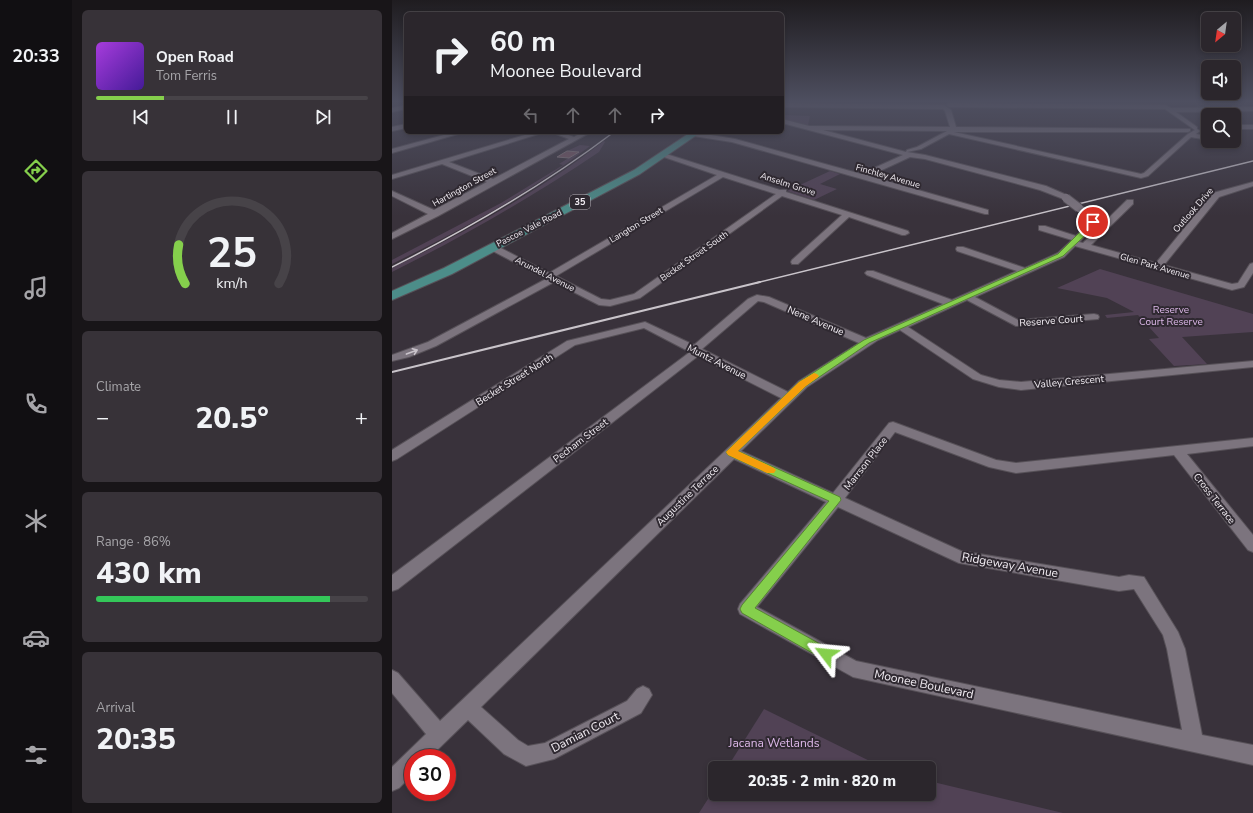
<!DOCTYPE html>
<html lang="en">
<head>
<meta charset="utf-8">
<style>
  body { margin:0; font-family:"Nunito Sans",sans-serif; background:#373238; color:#f1f3f6; height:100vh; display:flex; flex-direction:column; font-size:15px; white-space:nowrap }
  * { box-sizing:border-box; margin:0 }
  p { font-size:13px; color:#a6a5a9 }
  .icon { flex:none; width:22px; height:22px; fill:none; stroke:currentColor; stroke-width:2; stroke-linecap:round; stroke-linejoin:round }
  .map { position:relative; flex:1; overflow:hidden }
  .panel { display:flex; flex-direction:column; gap:10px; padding:10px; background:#181518; width:320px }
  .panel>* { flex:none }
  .top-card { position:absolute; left:12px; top:12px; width:380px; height:122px; border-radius:6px; box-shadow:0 2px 6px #0003,0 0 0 1px #474348; background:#2b262c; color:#f1f3f6; overflow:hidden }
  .needle { width:26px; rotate:209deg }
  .controls { position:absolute; left:809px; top:12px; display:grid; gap:8px }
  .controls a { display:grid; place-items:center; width:40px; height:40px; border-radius:6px; background:#2b262c; box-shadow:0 2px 6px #0003,0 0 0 1px #474348; font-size:20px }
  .speed { position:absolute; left:12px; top:749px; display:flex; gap:8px; font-size:20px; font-weight:700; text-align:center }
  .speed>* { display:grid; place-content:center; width:52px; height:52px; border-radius:50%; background:#2b262c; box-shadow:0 2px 6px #0003,0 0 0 1px #474348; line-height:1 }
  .speed .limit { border:6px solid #d22; background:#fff; color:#111 }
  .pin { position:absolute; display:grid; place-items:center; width:34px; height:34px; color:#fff; margin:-17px; border:2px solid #fff; border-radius:50%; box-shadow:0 1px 4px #0007 }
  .me { position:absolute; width:44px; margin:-22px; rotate:299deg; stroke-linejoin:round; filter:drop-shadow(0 0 3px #0008) }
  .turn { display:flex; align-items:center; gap:14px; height:84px; padding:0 20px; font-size:18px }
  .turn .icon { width:52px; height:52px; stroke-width:2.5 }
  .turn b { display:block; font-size:28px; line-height:34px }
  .lanes { display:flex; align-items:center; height:38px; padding:0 20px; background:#0003; justify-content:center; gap:20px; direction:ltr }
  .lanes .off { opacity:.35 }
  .big { font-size:30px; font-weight:800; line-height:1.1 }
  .panel .tile { flex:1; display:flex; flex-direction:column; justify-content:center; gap:6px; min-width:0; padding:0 14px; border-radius:6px; background:#373238 }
  .panel .dial { align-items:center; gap:0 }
  .dial svg { height:104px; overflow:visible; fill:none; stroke:#474348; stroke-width:7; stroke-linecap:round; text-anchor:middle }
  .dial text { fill:#f1f3f6; stroke:none }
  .song { display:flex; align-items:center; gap:12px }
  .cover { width:48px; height:48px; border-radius:6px; background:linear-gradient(135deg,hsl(280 70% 55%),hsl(260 70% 35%)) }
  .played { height:4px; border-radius:2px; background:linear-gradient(90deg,#85cf4c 25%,#474348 25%) }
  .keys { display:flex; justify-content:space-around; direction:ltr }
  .heat { display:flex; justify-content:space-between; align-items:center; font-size:22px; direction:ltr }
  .charge { height:6px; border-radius:3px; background:linear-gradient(90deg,#34c759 86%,#474348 0) }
  .trip { position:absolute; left:316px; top:761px; width:228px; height:40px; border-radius:6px; background:#2b262c; box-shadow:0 2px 6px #0003,0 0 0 1px #474348; font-weight:800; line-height:40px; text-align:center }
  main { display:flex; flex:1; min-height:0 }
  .tab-bar { display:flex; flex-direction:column; width:72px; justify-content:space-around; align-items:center; background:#110f12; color:#a6a5a9 }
  .tab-bar .icon { width:28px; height:28px }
  .tab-bar .current { color:#85cf4c }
  .tab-bar b { font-size:18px; color:#f1f3f6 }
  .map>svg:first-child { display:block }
</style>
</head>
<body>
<main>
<nav class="tab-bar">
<b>20:33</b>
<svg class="icon current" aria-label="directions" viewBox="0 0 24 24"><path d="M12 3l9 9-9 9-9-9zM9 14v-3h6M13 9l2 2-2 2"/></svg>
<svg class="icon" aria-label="music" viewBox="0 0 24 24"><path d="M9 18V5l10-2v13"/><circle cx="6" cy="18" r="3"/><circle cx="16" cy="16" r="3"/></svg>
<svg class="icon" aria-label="phone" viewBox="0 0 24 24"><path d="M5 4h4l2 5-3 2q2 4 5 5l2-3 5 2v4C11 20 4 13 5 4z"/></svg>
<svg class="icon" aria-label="climate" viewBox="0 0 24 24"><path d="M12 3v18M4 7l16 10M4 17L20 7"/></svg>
<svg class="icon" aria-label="car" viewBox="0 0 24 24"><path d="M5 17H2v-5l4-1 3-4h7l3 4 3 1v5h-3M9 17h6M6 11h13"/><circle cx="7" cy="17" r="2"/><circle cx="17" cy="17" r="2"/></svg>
<svg class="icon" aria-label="filters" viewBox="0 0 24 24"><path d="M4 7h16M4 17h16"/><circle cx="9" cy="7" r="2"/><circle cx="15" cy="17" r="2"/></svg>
</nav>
<section class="panel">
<div class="tile">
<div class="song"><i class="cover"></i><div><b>Open Road</b><p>Tom Ferris</p></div></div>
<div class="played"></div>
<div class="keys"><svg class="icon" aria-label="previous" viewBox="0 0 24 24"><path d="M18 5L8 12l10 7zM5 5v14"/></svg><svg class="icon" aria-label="pause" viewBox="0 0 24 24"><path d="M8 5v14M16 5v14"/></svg><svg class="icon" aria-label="next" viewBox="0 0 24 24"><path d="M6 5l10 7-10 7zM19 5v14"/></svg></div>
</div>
<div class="tile dial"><svg viewBox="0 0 100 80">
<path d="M14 69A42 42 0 1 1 86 69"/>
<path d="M14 69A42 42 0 0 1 9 39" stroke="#85cf4c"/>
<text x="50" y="56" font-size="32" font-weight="700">25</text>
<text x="50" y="72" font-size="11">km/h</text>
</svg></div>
<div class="tile"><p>Climate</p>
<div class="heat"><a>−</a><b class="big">20.5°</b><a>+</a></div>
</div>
<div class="tile"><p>Range · 86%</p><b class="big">430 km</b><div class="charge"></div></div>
<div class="tile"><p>Arrival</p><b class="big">20:35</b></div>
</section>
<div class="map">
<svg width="861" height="813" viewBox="0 0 861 813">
  <rect width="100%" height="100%" fill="#39323b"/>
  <g fill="#514255">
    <polygon points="390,115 418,116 416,125 390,119"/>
    <path d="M212 141 213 142 207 152C140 197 72 236 0 272V268C74 232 146 192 212 141Z"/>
    <path d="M188 145 198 146C138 193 69 230 0 264V260L109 203 171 165 167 164 186 152 175 151Z"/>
    <polygon points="438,171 448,174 428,184 445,189 422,200 395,191"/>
    <polygon points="708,269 861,314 861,332 790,337 815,364 782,366 757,339 767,338 746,315 715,318 713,315 742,312 715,298 665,288"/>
    <polygon points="372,709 492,768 335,768"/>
    <polygon points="537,781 671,813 307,813 323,788 323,794 537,794"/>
  </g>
  <polygon fill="#785764" stroke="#85787d" points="175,151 187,152 177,158 165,157"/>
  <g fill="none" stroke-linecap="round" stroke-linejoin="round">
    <defs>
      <g id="minor">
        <path d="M390 103 552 105 559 110 564 127 798 129V131L796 132H562L749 174 752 173 796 134 803 130 773 109 557 107 554 105 557 103 773 105 779 108 861 107V111L784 112 805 127V129L808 131 804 134 816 136V140L799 137 756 176 749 178 557 134 529 149 515 152 533 155 654 186 677 196 678 198 674 200 648 190 533 159 518 157 477 176 596 210V214H593L340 142 301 136 298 134 301 132 343 139 469 174 511 155 390 123V119L417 126 558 127 553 111 551 109 390 107ZM431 130 555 131 525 147 515 150 514 152Z"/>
        <polygon points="14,105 14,109 0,112 0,108"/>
        <polygon points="14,124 14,128 0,131 0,127"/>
        <rect x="842" y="125" width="19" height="4"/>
        <polygon points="63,132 73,132 0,153 0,149"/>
        <polygon points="143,132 153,132 57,162 101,179 177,139 159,132 168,132 182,137 191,132 199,132 46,216 0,239 0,233 36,214 0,196 0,191 42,210 95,182 50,164 0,179 0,175"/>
        <polygon points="827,141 838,141 846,144 843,146"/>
        <path d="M271 153 388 190H394V192L516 231 517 233 513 235H510L457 217 406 264H400L399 262 400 260 450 215 390 196 248 298 218 306 207 305 162 282 44 346 17 357 0 361V355L36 342 154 279 97 249 96 247 97 245H103L157 273 325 175 269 156V154ZM331 177 384 194 242 294 218 300 209 299 164 276Z"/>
        <path d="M861 182V186L827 197 772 265 840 284 846 283 858 264 861 263V273L852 287 840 290 683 246 672 257 583 297 626 320 702 314 706 315 707 317 706 319 624 326 575 300 516 327 589 375 607 380 629 382 861 361V367L629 390 607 387 581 379 508 330 486 340 415 387 349 451 441 493 497 423 501 422 604 460 624 463 861 438V446L795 454 861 535V552L856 550 782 455 624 473 597 467 503 432 453 498 569 551 727 577 737 575 752 577 786 632 793 649 810 735 861 745V765L461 677 348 614 346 609 348 604 434 502 342 459 89 707 126 740 136 746 153 743 235 701 245 689 251 686 257 689 260 695 249 713 162 759 134 766 112 754 76 720 37 758H21V774L7 788 0 791V767L34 734 0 693V670L6 673 48 721 389 398 306 356 6 589 0 591V575L298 352 252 328 183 345 5 459 0 461V450L175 341 253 322 302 345 356 299 365 295 377 297 474 338 551 304 475 275 473 273 475 271H481L560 300 625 271 565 251 564 249 565 247H571L633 268 666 253 680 240 647 230V226H653L684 236 697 223 695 217 683 208 684 206C694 205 702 215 705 223L687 242 691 243 735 200H741V204L699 245 764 263 821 193ZM366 301 372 302 467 343 407 381 396 392 310 349ZM446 507 567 563 727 591 742 589 771 635 775 649 790 730 464 661 365 607Z"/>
      </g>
      <polygon id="major" points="299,132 309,132 248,174 60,274 0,300 0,291 52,268 242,170"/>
    </defs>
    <use href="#minor" stroke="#575158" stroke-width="2"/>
    <use href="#major" stroke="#575158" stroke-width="2"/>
    <use href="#minor" fill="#7c747e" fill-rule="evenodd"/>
    <use href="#major" fill="#4c8d89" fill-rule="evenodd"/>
    <g stroke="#c9c4ca" stroke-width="1.5">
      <path d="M0 267C78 228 152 185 222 132"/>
      <polyline points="364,283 861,161"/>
    </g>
    <polyline stroke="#c9c4ca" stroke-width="2" points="0,372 368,282"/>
    <defs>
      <polyline id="minor-bridge" points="674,198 687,208"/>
    </defs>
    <use href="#minor-bridge" stroke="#575158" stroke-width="10" stroke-linecap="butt"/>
    <use href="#minor-bridge" stroke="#7c747e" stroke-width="8"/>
  </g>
  <defs><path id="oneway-shaft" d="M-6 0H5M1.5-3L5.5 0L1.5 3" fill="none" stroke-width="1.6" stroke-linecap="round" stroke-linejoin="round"/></defs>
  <use stroke="#c9c3ca" href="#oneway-shaft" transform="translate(20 352) rotate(-20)"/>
  <linearGradient id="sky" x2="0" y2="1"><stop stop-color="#1f1c20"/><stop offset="0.47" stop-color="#4e4f60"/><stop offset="1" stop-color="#4e4f60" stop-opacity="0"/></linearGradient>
  <rect width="861" height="216" fill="url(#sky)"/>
  <polygon fill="#85cf4c" stroke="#568731" points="699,221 704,222 701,228 671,256 477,343 414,386 346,451 448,497 449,500 363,608 439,650 441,654 439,658 434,660 429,658 350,613 348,609 350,605 437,501 336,455 334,452 336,450 407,382 472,340 666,254"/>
  <polygon fill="#f59e0b" points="422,373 425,374 427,376 425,378 414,386 346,451 382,468 384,470 382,473 375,473 336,455 334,452 336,450 407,382"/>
  <g text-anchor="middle" stroke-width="4" stroke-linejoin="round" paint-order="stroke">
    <g font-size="9" fill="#f2edf3" stroke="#2f2931">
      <text transform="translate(496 176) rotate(16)" y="3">Finchley Avenue</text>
      <text transform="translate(396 184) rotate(18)" y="3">Anselm Grove</text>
      <text transform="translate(72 187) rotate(-29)" y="3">Hartington Street</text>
      <text transform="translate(801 210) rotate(-49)" y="3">Outlook Drive</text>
      <text transform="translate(244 225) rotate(-31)" y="3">Langton Street</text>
      <text transform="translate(137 228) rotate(-27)" y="3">Pascoe Vale Road</text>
      <text transform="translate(302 256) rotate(-35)" y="3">Becket Street South</text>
      <text transform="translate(763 266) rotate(16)" y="3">Glen Park Avenue</text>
      <text transform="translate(153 274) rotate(27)" y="3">Arundel Avenue</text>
    </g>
    <rect fill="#2f2931" stroke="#b8b2b9" stroke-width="1" x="178" y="195" width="20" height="14" rx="3"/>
    <g font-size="9" font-weight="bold" fill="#f2edf3">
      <text x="188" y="205">35</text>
    </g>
    <g font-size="10" fill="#ddb8e9" stroke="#2f2931">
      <text x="779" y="313">Reserve<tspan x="779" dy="12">Court Reserve</tspan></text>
    </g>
    <g font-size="10" fill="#f2edf3" stroke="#2f2931">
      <text transform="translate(424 320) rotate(23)" y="4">Nene Avenue</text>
      <text transform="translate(659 320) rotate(-4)" y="4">Reserve Court</text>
      <text transform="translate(325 361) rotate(27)" y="4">Muntz Avenue</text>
      <text transform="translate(122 379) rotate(-32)" y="4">Becket Street North</text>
      <text transform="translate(677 381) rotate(-5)" y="4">Valley Crescent</text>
      <text transform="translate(188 440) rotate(-37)" y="4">Pecham Street</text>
      <text transform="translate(473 463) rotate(-52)" y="4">Marrson Place</text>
      <text transform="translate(295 495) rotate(-44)" y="4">Augustine Terrace</text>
      <text transform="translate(823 498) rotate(52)" y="4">Cross Terrace</text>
    </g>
    <g font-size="12" fill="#f2edf3" stroke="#2f2931">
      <text transform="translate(618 565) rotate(10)" y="4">Ridgeway Avenue</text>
      <text transform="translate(532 684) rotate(12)" y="4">Moonee Boulevard</text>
      <text transform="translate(193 732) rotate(-27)" y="4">Damian Court</text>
    </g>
    <g font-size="12" fill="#ddb8e9" stroke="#2f2931">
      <text x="382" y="747">Jacana Wetlands</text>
    </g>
  </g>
</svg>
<div class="controls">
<a><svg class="needle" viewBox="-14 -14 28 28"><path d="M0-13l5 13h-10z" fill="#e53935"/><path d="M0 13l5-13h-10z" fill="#a6a5a9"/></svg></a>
<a><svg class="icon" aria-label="sound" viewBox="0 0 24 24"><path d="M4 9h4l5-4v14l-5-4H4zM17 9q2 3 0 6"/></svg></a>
<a><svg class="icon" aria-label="search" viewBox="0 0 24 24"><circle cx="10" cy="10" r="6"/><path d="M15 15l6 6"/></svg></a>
</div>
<div class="speed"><div class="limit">30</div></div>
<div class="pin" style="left:701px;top:222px;background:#d93025"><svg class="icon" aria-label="arrive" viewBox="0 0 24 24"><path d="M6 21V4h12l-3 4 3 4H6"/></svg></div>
<svg class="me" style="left:434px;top:654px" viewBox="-20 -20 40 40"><path d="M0-17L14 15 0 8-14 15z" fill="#85cf4c" stroke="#fff" stroke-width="4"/></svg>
<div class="trip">20:35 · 2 min · 820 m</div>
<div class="top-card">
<div class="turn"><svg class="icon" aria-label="right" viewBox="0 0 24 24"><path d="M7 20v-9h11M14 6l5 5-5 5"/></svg><div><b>60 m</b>Moonee Boulevard</div></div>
<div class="lanes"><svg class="icon off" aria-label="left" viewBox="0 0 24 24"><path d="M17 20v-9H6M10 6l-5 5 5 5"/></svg><svg class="icon off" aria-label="ahead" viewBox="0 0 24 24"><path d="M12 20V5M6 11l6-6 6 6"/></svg><svg class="icon off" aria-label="ahead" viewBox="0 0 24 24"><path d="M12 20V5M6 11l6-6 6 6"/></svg><svg class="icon" aria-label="right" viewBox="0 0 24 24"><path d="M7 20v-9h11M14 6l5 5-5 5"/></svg></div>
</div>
</div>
</main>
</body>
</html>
